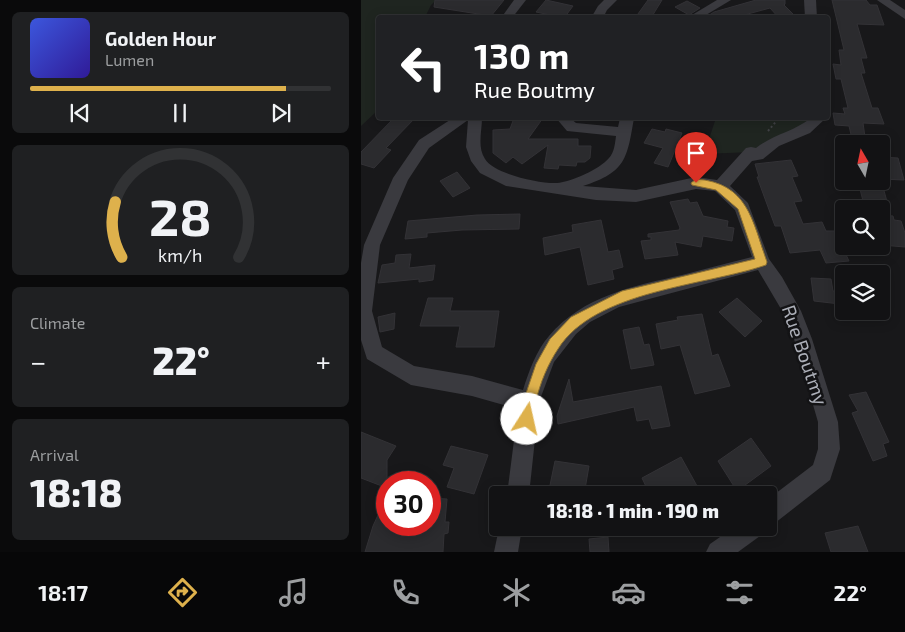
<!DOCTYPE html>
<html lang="en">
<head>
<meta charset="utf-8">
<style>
  body { margin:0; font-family:"Exo 2",sans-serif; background:#1f2022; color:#f1f3f6; height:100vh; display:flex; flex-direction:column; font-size:19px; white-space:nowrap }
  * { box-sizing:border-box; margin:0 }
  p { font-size:16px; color:#9c9ea0 }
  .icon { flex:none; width:28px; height:28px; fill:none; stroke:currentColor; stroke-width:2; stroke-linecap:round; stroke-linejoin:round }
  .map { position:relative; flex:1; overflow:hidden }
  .sheet { display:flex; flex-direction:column; gap:12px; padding:12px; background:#0a0a0b; width:361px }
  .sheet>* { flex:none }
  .guide { position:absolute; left:15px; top:15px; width:454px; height:105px; border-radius:5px; box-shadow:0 2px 12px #0003,0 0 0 1px #313234; background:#202124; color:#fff; overflow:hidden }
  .needle { width:32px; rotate:351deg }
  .controls { position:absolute; left:474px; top:135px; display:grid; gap:10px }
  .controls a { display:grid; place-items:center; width:55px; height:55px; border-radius:5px; background:#121214; box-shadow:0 2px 12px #0003,0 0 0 1px #313234; font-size:25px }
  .speed { position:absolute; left:15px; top:471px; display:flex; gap:10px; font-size:25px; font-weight:700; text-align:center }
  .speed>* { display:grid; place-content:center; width:65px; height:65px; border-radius:50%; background:#121214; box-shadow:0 2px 12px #0003,0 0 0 1px #313234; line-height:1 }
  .speed .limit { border:8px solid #d22; background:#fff; color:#111 }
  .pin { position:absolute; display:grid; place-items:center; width:42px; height:42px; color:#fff; margin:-51px -21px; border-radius:50% 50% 50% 0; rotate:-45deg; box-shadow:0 0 5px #0007 }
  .pin .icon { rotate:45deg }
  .me { position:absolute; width:55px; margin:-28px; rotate:10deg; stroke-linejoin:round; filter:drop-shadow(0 0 4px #0008) }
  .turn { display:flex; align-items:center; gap:18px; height:105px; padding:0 15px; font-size:22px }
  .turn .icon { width:65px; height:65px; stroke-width:2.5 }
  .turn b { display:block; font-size:35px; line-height:42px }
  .big { font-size:38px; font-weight:800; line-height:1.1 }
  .sheet .widget { flex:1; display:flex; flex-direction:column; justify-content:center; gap:8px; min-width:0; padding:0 18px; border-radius:8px; background:#1f2022 }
  .sheet .dial { align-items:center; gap:0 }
  .dial svg { height:130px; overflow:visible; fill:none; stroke:#313234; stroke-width:7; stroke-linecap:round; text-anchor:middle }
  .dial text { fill:#f1f3f6; stroke:none }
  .song { display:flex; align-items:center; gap:15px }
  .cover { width:60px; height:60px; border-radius:8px; background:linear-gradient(135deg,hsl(230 70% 55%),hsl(250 70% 35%)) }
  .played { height:5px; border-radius:2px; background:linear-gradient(90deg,#deb14c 85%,#313234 85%) }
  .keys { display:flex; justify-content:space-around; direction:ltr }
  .heat { display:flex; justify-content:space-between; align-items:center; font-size:28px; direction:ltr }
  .trip { position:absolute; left:128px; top:486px; width:288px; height:50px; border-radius:5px; background:#121214; box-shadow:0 2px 12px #0003,0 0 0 1px #313234; font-weight:800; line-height:50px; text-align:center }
  .dock { display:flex; height:80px; justify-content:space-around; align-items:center; background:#070708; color:#9c9ea0 }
  .dock .icon { width:35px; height:35px }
  .dock .on { color:#deb14c }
  .dock b { font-size:22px; color:#f1f3f6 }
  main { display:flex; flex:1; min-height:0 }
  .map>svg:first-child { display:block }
</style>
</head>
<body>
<main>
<section class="sheet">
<div class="widget">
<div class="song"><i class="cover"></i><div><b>Golden Hour</b><p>Lumen</p></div></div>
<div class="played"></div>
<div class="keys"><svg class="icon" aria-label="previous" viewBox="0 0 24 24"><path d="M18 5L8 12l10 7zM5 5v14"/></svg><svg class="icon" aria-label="pause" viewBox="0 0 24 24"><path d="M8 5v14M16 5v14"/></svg><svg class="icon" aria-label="next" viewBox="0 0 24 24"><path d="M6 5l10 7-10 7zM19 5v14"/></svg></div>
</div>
<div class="widget dial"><svg viewBox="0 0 100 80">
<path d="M14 69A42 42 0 1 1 86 69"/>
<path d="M14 69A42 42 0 0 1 10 35" stroke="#deb14c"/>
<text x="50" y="56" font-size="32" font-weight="700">28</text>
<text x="50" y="72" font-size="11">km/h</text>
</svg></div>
<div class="widget"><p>Climate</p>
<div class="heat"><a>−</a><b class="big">22°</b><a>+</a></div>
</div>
<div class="widget"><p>Arrival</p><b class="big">18:18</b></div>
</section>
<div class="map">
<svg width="544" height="552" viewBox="0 0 544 552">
  <rect width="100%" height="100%" fill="#18181a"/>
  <g fill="#1f2520">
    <polygon points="0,0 75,0 70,5 64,17 18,18 17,110 0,126"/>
    <polygon points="355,118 454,118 441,129 390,152 343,154"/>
  </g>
  <g fill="#2b2b2e" stroke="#333236">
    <polygon points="74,0 143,0 130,16 73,7"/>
    <polygon points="185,0 212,6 203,18 175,12"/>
    <polygon points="287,0 301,0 290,18 274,18"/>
    <polygon points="395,0 424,0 424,4 423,5 436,18 418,18 409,8 372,18 344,18 353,12"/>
    <polygon points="471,0 505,0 509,5 516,5 523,25 496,24 506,58 500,58 504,73 500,73 511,108 517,108 523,124 502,123 505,144 492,143 488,126 474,125 472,113 484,114 482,108 487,108 480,79 475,79 472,64 480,65 478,50 483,50"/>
    <polygon points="326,1 339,8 328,15 314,7"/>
    <polygon points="33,118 54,118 25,148 30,150 13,168 0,164 0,152"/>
    <polygon points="153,118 182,118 167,139 217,139 217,146 230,146 229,158 224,162 216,162 215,166 198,165 197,169 183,168 187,145 161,164 152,157 145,163 132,153 132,130 149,129"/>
    <polygon points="291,129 304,132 305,129 321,133 307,167 293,163 302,148 283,143"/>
    <polygon points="520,157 537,158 543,180 520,179"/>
    <polygon points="430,160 437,176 431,177 441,201 433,202 442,224 461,222 465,231 474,231 488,261 465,263 459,250 429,253 420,226 414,226 396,177 398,177 394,164"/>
    <polygon points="96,172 109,188 92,197 79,181"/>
    <polygon points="498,185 522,187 528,209 504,209"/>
    <polygon points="327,199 329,203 336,202 342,216 367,221 366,227 373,228 371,241 342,236 340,247 314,242 317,255 284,259 280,241 290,240 290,237 287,237 287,234 318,230 319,228 309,202"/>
    <polygon points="159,214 158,229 101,230 66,233 66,237 44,239 47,221 116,215"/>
    <polygon points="520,215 532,216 533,220 540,221 544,233 544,247 520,245"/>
    <polygon points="240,220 247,252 258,250 262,267 251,270 253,279 227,285 219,247 184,255 182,238 212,232 211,225"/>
    <polygon points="50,254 48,268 74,265 72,280 58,282 58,279 17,283 21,265 34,263 35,255"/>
    <polygon points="450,278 470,279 472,291 477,292 479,304 453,301"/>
    <polygon points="67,298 92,298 89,311 138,311 133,347 95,347 99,326 59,326"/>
    <polygon points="376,298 401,321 384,337 358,312"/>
    <polygon points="34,313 33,329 19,332 17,317"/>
    <polygon points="341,314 351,356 357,354 369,386 334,394 319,345 300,349 295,324 317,320 316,317"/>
    <polygon points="278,327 283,345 288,344 293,365 270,369 262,330"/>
    <polygon points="208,379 212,402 300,386 309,426 291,429 288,419 276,421 273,407 197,424 196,416"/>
    <polygon points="505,392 528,442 522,444 526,456 512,461 491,413 497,411 488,395"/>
    <polygon points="0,432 35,446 26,460 26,488 0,478"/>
    <polygon points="390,438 410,466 376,491 357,461"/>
    <polygon points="90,446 127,455 113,494 86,487 93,468 82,465"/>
    <polygon points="320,457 341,495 289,495 281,478"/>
    <polygon points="194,461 228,466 223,495 187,495"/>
    <polygon points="26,495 26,525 69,525 69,498 86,499 84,522 88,522 87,533 83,534 82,552 4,552 12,526"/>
    <polygon points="497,526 507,552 470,552 464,533"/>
    <polygon points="247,537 248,552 229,552 228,539"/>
  </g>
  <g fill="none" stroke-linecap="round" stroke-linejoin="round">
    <polyline stroke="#404145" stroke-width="2" stroke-dasharray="2 2.5" stroke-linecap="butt" points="407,131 418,118"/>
    <g fill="#3a3a3f" fill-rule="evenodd">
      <polygon points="153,0 165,0 151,18 140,18"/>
      <polygon points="243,0 256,0 246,10 242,18 230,18 237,6"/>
      <polygon points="356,0 370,0 340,18 326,18"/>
      <polygon points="443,0 455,0 456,18 444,18"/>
      <polygon points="516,0 529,0 544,10 544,19"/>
      <path d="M92 118H121C121 131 116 147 124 159 133 174 179 184 196 183 210 182 239 169 248 158 253 153 254 144 255 136L206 131 195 118H209L215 123 257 127 259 118H273C266 159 265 172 222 186L275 190 335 177 356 180 385 148 390 147 395 148C413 134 432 132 450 118H465L449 133 418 146 402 159 391 161 369 186 387 203 408 259 421 277 440 311 451 339 477 422 479 449 469 480 414 523 406 526V500L452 465 457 449V422L433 339 423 314 397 270 258 307 229 322 215 334 193 362 178 402 168 495H146L157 409 111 396 50 385 6 359 0 340V263L3 245 32 178 58 140ZM107 120 105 147 110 161 119 173 145 186 235 200 275 202 335 189 354 191 374 210 391 257C367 263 344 269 321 275 272 286 222 296 188 336 175 351 168 371 162 390L111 376 53 366 21 347 11 311 19 245 47 180 68 148Z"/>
      <polygon points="138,528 161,528 157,552 133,552"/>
      <polygon points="372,528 403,528 399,536 377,552 345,552 349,544"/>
    </g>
  </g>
  <path fill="#deb14c" stroke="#907331" d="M335 179C387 183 391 220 406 262L405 265C344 286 234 290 197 349 187 364 179 383 175 401 173 409 174 416 171 424L166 426 161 424 159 419 162 402 175 364 189 339 210 317 261 291 394 259 377 209 355 190 331 185 330 183Z"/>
  <g text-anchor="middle" stroke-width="5" stroke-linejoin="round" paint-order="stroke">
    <g font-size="19" fill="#acafb8" stroke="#131315">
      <text transform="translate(444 355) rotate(71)" y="7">Rue Boutmy</text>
    </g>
  </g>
</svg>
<div class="controls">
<a><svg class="needle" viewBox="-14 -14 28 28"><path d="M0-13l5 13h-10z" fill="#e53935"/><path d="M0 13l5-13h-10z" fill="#9c9ea0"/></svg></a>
<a><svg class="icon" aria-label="search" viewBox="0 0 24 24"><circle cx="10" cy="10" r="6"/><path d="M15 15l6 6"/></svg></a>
<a><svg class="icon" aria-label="layers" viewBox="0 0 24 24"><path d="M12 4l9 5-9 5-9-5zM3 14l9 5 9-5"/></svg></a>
</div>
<div class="speed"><div class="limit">30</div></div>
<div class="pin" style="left:335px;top:183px;background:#d93025"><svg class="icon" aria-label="arrive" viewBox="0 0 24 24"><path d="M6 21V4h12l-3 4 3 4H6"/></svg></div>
<svg class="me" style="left:166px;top:419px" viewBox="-20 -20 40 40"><circle r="19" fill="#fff"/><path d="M0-13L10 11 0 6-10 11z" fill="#deb14c"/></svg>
<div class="trip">18:18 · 1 min · 190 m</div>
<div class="guide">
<div class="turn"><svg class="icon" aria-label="left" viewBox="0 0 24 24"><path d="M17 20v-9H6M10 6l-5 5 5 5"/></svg><div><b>130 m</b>Rue Boutmy</div></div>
</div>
</div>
</main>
<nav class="dock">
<b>18:17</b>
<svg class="icon on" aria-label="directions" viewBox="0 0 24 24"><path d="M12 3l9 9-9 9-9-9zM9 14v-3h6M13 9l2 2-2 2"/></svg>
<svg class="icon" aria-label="music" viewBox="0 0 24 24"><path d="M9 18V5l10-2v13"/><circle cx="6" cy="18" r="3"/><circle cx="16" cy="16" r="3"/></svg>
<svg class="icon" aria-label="phone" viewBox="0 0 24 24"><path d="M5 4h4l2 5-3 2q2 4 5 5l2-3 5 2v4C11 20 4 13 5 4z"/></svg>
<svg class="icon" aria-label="climate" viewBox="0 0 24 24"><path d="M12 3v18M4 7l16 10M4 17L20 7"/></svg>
<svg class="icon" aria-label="car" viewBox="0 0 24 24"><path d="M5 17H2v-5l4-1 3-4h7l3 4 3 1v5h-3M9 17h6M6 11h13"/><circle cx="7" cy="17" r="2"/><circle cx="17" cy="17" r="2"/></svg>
<svg class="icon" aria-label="filters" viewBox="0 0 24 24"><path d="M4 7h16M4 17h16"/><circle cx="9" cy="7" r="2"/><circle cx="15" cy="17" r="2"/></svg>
<b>22°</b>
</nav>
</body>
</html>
